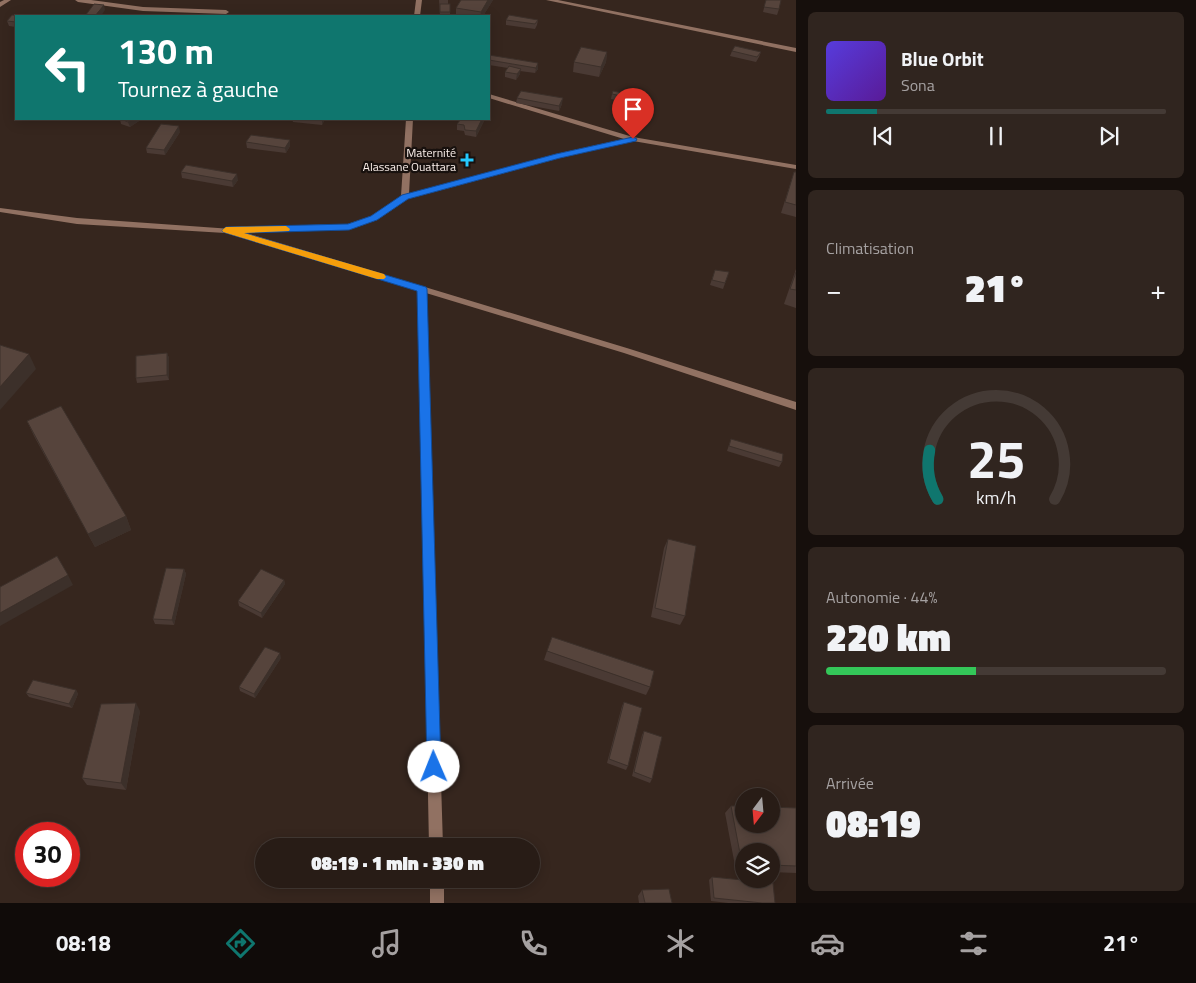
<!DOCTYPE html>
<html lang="fr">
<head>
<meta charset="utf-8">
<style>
  body { margin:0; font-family:"Titillium Web",sans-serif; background:#30251f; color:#f1f3f6; height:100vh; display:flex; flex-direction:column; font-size:19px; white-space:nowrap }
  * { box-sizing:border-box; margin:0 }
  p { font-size:16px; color:#a5a1a1 }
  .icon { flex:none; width:28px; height:28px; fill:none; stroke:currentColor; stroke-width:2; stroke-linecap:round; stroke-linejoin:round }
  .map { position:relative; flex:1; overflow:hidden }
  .drawer { display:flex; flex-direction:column; gap:12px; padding:12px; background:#160f0c; width:400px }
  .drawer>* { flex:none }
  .banner { position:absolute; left:15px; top:15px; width:475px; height:105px; border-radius:0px; box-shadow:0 2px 12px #0003,0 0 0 1px #443a35; background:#0f766e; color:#fff; overflow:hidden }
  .needle { width:32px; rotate:196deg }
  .tools { position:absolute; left:735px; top:788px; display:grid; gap:10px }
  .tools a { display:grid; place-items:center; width:45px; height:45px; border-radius:50%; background:#281c16; box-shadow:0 2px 12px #0003,0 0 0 1px #443a35; font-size:25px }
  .speed { position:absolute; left:15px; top:822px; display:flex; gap:10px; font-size:25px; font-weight:700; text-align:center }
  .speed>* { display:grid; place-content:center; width:65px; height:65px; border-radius:50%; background:#281c16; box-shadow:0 2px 12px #0003,0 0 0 1px #443a35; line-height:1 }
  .speed .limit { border:8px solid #d22; background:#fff; color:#111 }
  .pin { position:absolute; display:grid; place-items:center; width:42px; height:42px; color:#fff; margin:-51px -21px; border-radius:50% 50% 50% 0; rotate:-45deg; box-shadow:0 0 5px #0007 }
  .pin .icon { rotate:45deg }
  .me { position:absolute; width:55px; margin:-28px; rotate:359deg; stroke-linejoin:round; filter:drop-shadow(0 0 4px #0008) }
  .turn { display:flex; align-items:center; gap:18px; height:105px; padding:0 20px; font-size:22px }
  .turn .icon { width:65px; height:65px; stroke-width:2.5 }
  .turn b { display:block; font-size:35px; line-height:42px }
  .big { font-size:38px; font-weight:800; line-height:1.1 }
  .drawer .card { flex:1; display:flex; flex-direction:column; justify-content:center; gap:8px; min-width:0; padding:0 18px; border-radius:8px; background:#30251f }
  .drawer .dial { align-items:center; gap:0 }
  .dial svg { height:130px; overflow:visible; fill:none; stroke:#443a35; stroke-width:7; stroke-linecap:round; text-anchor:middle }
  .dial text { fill:#f1f3f6; stroke:none }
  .song { display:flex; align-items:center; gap:15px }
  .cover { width:60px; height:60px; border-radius:8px; background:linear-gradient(135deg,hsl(250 70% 55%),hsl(270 70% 35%)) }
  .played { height:5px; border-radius:2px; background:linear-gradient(90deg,#0f766e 15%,#443a35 15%) }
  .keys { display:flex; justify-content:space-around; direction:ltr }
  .heat { display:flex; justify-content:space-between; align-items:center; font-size:28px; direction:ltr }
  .charge { height:8px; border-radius:4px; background:linear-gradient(90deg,#34c759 44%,#443a35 0) }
  .trip { position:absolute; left:255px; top:838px; width:285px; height:50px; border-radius:25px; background:#281c16; box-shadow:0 2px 12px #0003,0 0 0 1px #443a35; font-weight:800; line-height:50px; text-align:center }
  .tab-bar { display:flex; height:80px; justify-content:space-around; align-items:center; background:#100b09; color:#a5a1a1 }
  .tab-bar .icon { width:35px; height:35px }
  .tab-bar .active { color:#0f766e }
  .tab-bar b { font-size:22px; color:#f1f3f6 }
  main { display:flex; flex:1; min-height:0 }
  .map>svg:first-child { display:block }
</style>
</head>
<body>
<main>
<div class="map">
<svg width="796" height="903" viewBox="0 0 796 903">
  <rect width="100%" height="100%" fill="#36261e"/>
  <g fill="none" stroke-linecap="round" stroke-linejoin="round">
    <g fill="#917162" fill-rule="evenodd">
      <polygon points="4,0 11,0 0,7 0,2"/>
      <polygon points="75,0 91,0 143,7 226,10 229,12 226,14 143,11 78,2"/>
      <polygon points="416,0 422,0 420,16 414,16"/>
      <polygon points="546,0 558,0 796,48 796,52"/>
      <polygon points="489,94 633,137 796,165 796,169 633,141 560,158 408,199 377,220 349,230 243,232 630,349 796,402 796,410 624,353 426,293 443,846 429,846 418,291 225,233 77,224 0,212 0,208 77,218 232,229 235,227 348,224 371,216 401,196 406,119 413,119 409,194 556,154 624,139 489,98"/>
      <rect x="430" y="879" width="14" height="24"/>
    </g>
  </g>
  <g fill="#4a3a34">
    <polygon points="439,0 448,0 448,4 450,4 450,16 440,16"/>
    <polygon points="493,0 483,16 456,16 456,8"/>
    <polygon points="766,0 779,9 777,15 763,12"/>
    <polygon points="16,16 16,27 9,26 7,21"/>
    <polygon points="506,20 538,20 537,25 535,29 506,25"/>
    <polygon points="732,51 761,52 759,57 756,62 730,56"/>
    <polygon points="607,52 606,62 599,77 573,72 574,62"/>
    <polygon points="489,55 538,69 535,73 520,71 520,74 516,80 505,77 505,72 508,68 489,65"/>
    <polygon points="612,94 637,96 636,101 634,104 611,99"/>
    <polygon points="517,98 562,104 559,111 516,103"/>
    <polygon points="120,119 142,119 130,127 121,124"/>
    <polygon points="292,119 325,119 322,125 293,122"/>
    <polygon points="461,119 485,119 476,137 465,135 464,131 457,130 457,124"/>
    <polygon points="180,132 165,155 147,153 146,148"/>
    <polygon points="246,142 290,146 286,153 247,148"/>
    <polygon points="181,172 238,180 233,187 182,178"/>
    <polygon points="794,172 796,172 796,217 781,213"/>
    <polygon points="796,269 796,308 784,304"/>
    <polygon points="715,270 729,272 723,289 710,285"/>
    <polygon points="167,353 169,358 169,380 137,383 136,378"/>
    <polygon points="27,421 126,516 131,530 95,547 34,436"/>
    <polygon points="731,439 782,462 779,467 727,451"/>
    <polygon points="668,539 685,616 680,625 651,617 664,548"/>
    <polygon points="184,569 186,574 174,625 155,624 153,619"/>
    <polygon points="284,580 285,584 262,618 239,606 238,601"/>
    <polygon points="547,651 650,687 646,695 544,660"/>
    <polygon points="281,658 255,698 240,691 239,687"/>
    <polygon points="76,690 78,694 72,708 29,697 26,693"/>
    <polygon points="624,702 628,766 626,770 607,763 622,706"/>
    <polygon points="140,711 126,790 87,785 82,778"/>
    <polygon points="644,731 652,779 650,783 632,776 642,735"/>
    <polygon points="731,806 796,808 796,873 771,872 771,851 744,851 744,871 736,871 725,813"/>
    <polygon points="712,877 775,903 728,903 711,901 709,880"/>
    <polygon points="642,890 672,903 639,903 638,896"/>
  </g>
  <g fill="#3c302a">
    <polygon points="488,0 493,0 483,16 480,16 481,12"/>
    <polygon points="104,5 105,10 101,16 95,16"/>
    <polygon points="607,52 606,62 599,77 601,67"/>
    <polygon points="538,63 538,69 535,73 536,68"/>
    <polygon points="521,69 520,74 516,80 517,74"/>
    <polygon points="563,98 562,104 559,111 559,106"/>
    <polygon points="133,119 142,119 130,127 128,122"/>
    <polygon points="322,119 325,119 322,125"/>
    <polygon points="482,119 485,119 476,137 476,131"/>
    <polygon points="179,126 180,132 165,155 164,150"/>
    <polygon points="290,140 290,146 286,153 285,148"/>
    <polygon points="237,174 238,180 233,187 232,181"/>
    <polygon points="167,353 169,358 169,380 167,375"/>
    <polygon points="29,354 36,369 0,410 0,387"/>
    <polygon points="126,516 131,530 95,547 88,534"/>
    <polygon points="184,569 186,574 174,625 172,620"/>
    <polygon points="68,575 73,585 0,626 0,613"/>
    <polygon points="284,580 285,584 262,618 261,613"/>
    <polygon points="280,653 281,658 255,698 254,694"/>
    <polygon points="76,690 78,694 72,708 69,704"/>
    <polygon points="136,703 140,711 126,790 121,783"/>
  </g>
  <g fill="#56443c" stroke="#3c302a">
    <polygon points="461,0 488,0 481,12 456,8"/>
    <polygon points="766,0 781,0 779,9 764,7"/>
    <polygon points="94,4 104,5 95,16 85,16"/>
    <rect x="440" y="4" width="10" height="8"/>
    <polygon points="12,15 27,16 16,16 16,22 7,21"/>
    <polygon points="509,15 538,20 535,24 506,20"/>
    <polygon points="735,46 761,52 757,57 732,51"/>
    <polygon points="581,47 607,52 601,67 574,62"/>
    <polygon points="489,55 538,63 536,68 489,60"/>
    <polygon points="509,66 521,69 517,74 505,72"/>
    <polygon points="521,91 563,98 559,106 517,98"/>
    <polygon points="613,91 637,96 635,99 612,94"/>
    <polygon points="121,119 133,119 128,122"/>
    <polygon points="309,119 322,119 322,120"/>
    <polygon points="461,119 482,119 476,131 465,130 464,125 457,124"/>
    <polygon points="161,124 179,126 164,150 146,148"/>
    <polygon points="251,135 290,140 285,148 246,142"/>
    <polygon points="186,165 237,174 232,181 181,172"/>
    <polygon points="794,172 796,172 796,205 785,202"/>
    <polygon points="715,270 729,272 725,283 712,280"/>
    <polygon points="796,272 796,290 790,289"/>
    <polygon points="0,345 29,354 0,387"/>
    <polygon points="167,353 167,375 136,378 136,356"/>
    <polygon points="61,406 126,516 88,534 27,421"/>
    <polygon points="731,439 783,454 782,462 729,446"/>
    <polygon points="668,539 696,546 685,616 655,608"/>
    <polygon points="57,556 68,575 0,613 0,587"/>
    <polygon points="166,568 184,569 172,620 153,619"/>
    <polygon points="261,569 284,580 261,613 238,601"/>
    <polygon points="552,637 654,671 650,687 547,651"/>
    <polygon points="265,647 280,653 254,694 239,687"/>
    <polygon points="33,680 76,690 69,704 26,693"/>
    <polygon points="624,702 642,708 628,766 609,759"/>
    <polygon points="136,703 121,783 82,778 101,704"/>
    <polygon points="644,731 662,737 652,779 634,772"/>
    <polygon points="731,806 744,806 744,824 771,824 771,807 796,808 796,866 771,865 771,851 744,851 744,864 742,864"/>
    <polygon points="712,877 773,883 775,903 762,903 714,898"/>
    <polygon points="669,889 672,903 645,903 642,890"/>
  </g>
  <polygon fill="#1a73e8" stroke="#114b97" points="633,137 637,139 636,141 560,158 408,199 377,220 349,230 244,233 426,287 427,289 441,767 439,772 434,774 429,772 427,767 417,291 223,232 222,230 226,227 348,224 371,216 402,195 556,154"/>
  <polygon fill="#f59e0b" points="286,226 290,229 289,231 244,233 384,274 386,277 384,279 377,279 223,232 222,230 226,227"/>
  <path fill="#24c9fe" stroke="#18110e" stroke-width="2" d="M464.5 152.5h5v5h5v5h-5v5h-5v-5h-5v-5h5z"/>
  <g text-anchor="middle" stroke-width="4.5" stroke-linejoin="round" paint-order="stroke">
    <g font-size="12" fill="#fdf1ec" stroke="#18110e" text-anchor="end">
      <text x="456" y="157">Maternité<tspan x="456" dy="14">Alassane Ouattara</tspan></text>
    </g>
  </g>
</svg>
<div class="tools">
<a><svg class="needle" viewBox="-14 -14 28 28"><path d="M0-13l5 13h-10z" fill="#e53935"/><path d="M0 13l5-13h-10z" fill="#a5a1a1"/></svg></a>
<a><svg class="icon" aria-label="layers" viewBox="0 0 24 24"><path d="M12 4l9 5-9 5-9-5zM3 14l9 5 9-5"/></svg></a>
</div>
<div class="speed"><div class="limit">30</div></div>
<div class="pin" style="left:633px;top:139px;background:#d93025"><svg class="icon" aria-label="arrive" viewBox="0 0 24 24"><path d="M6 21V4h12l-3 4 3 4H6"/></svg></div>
<svg class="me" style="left:434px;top:767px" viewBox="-20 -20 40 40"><circle r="19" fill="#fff"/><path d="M0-13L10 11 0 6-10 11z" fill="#1a73e8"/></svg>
<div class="trip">08:19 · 1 min · 330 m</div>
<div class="banner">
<div class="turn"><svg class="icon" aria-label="left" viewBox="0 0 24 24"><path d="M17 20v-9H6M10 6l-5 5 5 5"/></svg><div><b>130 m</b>Tournez à gauche</div></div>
</div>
</div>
<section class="drawer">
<div class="card">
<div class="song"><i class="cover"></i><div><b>Blue Orbit</b><p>Sona</p></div></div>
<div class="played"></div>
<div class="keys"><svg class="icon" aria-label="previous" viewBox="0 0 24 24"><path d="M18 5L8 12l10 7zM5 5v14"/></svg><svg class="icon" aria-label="pause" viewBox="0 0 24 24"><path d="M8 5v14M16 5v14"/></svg><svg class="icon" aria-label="next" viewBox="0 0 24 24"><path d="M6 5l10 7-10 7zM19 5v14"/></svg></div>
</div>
<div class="card"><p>Climatisation</p>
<div class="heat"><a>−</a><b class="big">21°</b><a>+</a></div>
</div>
<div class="card dial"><svg viewBox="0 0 100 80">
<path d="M14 69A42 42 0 1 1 86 69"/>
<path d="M14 69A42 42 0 0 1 9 39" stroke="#0f766e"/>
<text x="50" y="56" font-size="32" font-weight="700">25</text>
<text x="50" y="72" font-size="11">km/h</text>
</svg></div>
<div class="card"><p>Autonomie · 44%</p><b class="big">220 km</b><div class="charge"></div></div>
<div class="card"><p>Arrivée</p><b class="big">08:19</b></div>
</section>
</main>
<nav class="tab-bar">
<b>08:18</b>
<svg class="icon active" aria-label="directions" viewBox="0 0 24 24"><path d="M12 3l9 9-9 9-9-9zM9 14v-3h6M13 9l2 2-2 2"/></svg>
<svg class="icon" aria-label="music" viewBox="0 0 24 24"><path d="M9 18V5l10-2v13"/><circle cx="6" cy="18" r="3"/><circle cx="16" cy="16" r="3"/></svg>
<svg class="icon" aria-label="phone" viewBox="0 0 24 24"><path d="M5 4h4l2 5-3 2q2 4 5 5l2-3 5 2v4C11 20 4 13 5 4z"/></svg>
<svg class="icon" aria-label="climate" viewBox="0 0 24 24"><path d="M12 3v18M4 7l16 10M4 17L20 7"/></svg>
<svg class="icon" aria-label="car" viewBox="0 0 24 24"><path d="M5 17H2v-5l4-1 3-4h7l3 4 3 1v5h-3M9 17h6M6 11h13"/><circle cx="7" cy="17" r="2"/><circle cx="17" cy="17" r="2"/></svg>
<svg class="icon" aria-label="filters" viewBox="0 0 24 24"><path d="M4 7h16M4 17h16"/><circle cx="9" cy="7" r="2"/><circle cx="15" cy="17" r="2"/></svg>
<b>21°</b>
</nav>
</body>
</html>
